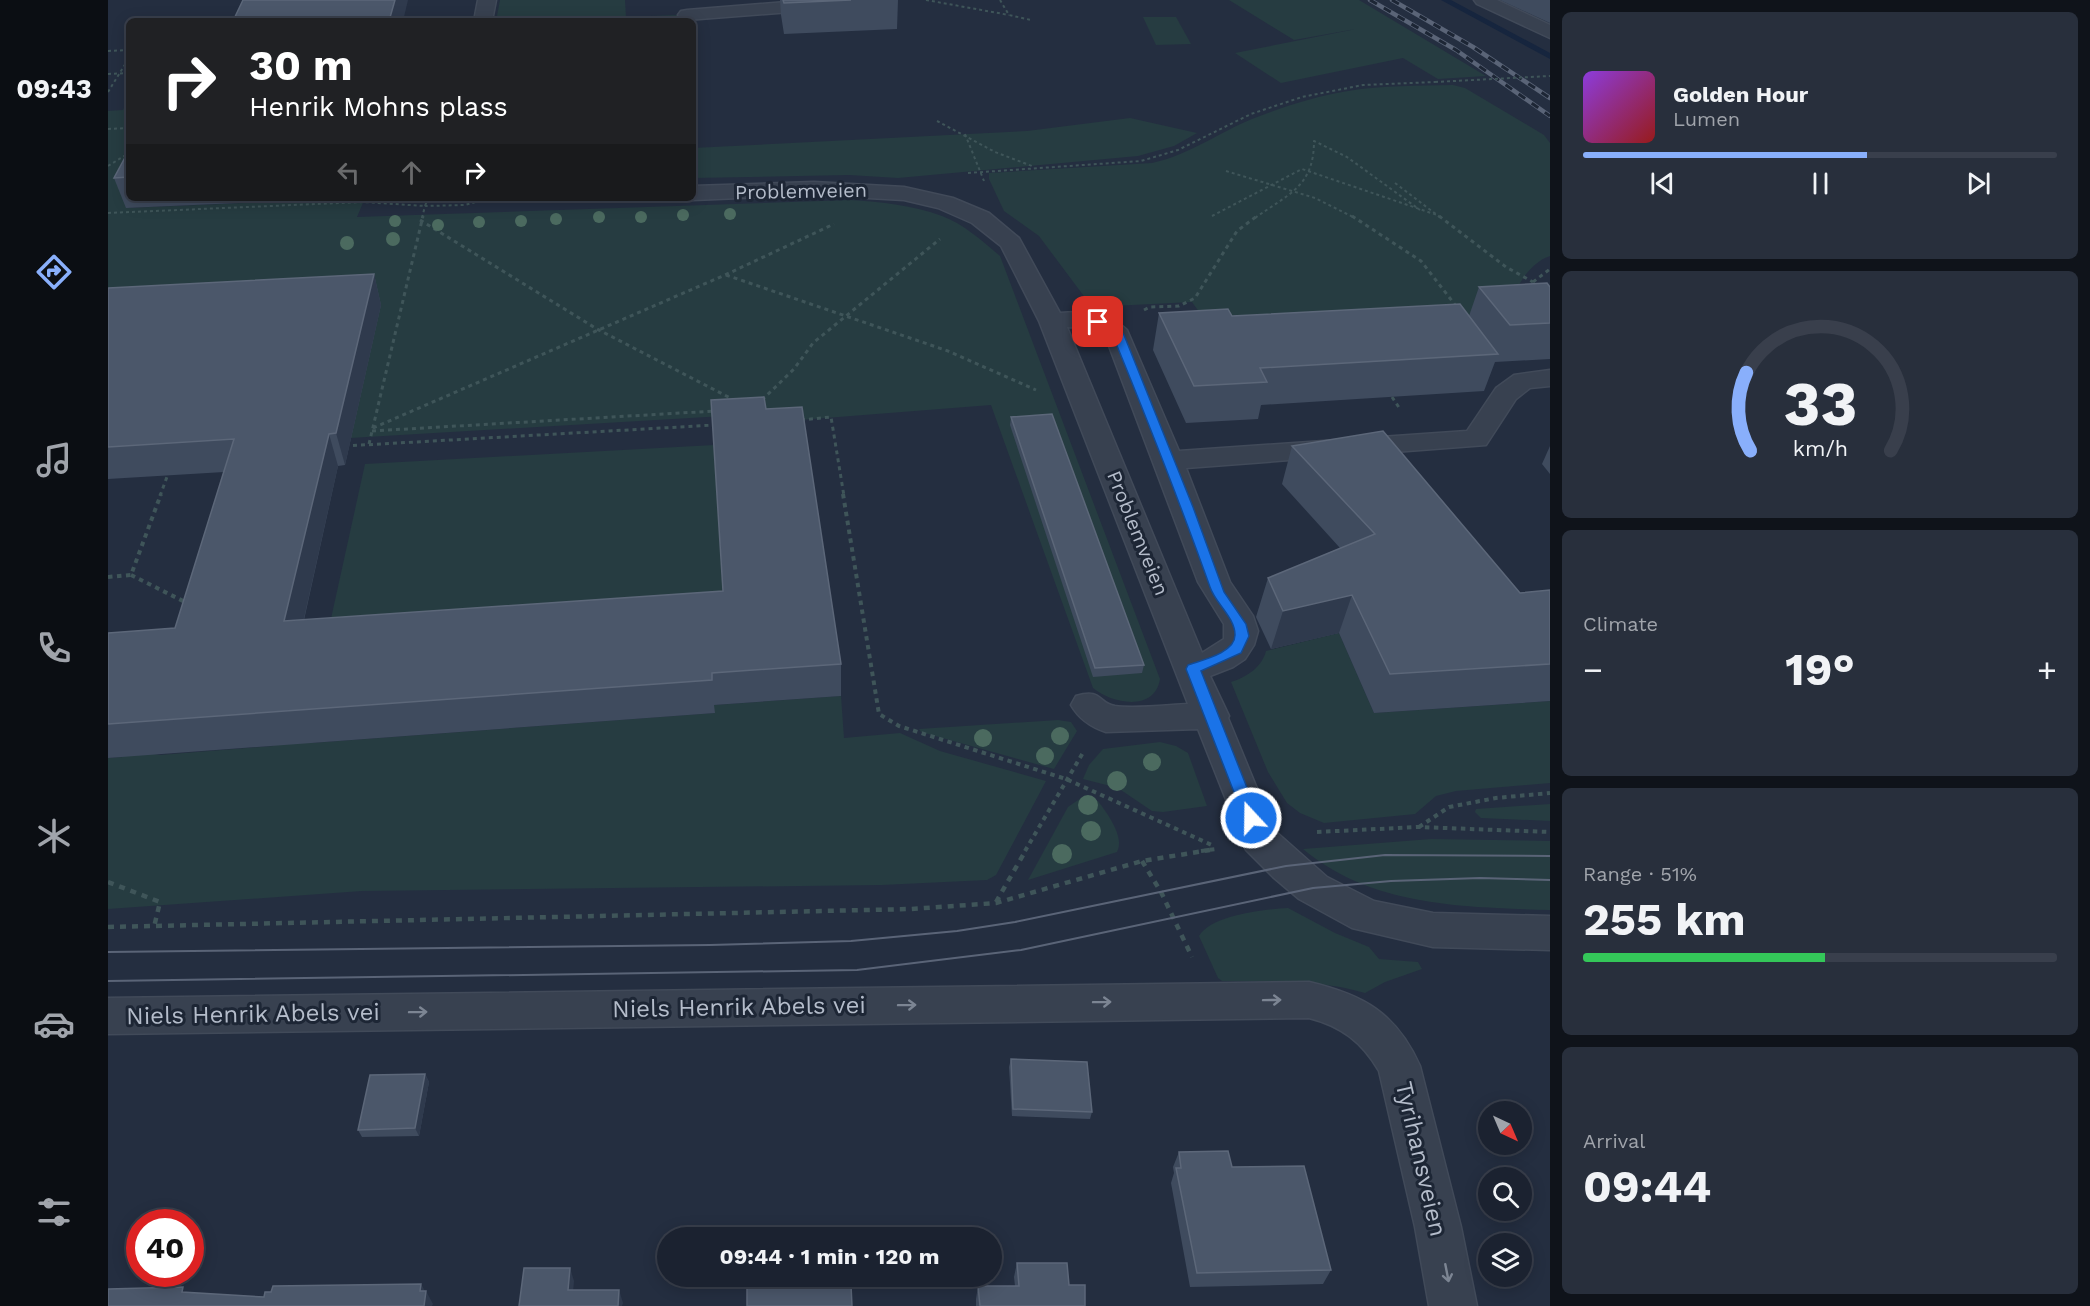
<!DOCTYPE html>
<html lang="en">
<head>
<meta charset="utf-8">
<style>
  body { margin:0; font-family:"Work Sans",sans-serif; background:#282f3c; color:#f1f3f6; height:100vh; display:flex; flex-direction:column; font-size:22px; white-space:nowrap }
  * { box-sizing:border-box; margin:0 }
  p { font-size:20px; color:#a0a4ab }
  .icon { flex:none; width:33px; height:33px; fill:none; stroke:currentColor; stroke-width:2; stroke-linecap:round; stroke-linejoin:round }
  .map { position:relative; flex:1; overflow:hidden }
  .panel { display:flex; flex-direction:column; gap:12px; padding:12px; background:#0f131a; width:540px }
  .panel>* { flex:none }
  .hud { position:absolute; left:18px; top:18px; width:570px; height:183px; border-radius:9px; box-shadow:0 3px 15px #0003,0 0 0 2px #393f4c; background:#202124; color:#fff; overflow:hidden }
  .needle { width:39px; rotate:136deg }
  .controls { position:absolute; left:1370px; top:1101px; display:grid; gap:12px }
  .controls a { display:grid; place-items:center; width:54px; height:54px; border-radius:50%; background:#1b2230; box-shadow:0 3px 15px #0003,0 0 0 2px #393f4c; font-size:30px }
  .speed { position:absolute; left:18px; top:1209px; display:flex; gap:12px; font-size:30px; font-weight:700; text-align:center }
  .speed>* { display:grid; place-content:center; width:78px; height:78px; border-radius:50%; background:#1b2230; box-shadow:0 3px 15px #0003,0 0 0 2px #393f4c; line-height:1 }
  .speed .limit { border:9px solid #d22; background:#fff; color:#111 }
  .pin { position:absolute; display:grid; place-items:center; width:51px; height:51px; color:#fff; margin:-26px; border-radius:12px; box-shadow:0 3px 9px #0006 }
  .me { position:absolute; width:66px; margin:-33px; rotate:339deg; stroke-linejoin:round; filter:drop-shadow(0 0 4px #0008) }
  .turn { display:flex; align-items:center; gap:21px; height:126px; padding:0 24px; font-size:27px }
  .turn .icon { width:78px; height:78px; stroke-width:2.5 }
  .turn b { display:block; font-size:42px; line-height:51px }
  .lanes { display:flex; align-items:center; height:57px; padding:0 24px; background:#0003; justify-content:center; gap:30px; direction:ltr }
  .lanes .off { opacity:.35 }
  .big { font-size:45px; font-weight:700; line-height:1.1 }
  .panel .tile { flex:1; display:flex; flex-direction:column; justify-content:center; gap:9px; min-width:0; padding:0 21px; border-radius:9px; background:#282f3c }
  .panel .dial { align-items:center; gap:0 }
  .dial svg { height:156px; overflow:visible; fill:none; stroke:#393f4c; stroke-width:7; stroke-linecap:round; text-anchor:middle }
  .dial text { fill:#f1f3f6; stroke:none }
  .song { display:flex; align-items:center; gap:18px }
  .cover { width:72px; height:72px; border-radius:9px; background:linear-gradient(135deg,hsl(270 70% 55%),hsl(0 70% 35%)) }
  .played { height:6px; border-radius:3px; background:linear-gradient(90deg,#89affb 60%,#393f4c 60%) }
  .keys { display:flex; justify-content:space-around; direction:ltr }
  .heat { display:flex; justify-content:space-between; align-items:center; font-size:33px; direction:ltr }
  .charge { height:9px; border-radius:4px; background:linear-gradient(90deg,#34c759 51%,#393f4c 0) }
  .trip { position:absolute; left:549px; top:1227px; width:345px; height:60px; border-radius:30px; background:#1b2230; box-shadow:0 3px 15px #0003,0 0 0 2px #393f4c; font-weight:700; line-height:60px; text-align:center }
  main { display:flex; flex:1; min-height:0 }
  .dock { display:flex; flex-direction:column; width:108px; justify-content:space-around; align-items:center; background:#0b0e13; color:#a0a4ab }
  .dock .icon { width:42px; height:42px }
  .dock .selected { color:#89affb }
  .dock b { font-size:27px; color:#f1f3f6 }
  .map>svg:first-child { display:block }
</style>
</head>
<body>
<main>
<nav class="dock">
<b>09:43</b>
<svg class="icon selected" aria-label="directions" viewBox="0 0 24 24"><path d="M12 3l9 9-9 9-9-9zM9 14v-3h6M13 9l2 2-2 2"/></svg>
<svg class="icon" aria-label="music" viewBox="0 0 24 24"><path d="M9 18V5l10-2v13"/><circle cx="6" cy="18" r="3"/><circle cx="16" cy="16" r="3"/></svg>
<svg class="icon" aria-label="phone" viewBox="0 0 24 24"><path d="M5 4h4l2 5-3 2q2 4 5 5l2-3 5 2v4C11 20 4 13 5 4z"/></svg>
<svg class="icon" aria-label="climate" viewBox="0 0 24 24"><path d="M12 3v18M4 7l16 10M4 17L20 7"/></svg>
<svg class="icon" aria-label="car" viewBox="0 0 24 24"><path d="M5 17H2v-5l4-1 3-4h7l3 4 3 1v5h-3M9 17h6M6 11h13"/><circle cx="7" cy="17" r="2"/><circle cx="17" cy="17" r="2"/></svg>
<svg class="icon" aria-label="filters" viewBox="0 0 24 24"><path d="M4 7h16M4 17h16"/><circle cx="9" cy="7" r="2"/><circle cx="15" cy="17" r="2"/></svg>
</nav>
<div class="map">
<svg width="1442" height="1306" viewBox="0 0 1442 1306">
  <rect width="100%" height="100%" fill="#242e40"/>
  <g fill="#263c41">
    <polygon points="392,0 517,0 518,17 569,15 571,20 388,21"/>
    <polygon points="1121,0 1251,0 1378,76 1330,79 1295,58 1173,83 1127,53 1248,29 1186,40"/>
    <polygon points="1035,17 1068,17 1083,44 1048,45"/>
    <path d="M1345 85 1357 88 1436 135 1442 143V256C1426 261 1414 278 1407 292L1416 320 1315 316H1094L1084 302 984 307 931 236 896 211 881 179V173L1044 163C1081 155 1110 133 1144 119 1175 107 1208 96 1240 91 1275 85 1311 86 1345 85Z"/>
    <path d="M21 98V198L18 208 257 198 249 217 742 200C773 202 805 205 834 216 856 224 874 241 892 256L1052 679C1047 712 1004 704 985 688L883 405 692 420 633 415 242 438 0 320V111L15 110Z"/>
    <polygon points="1022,118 1089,133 1066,146 1030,156 790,178 741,175 585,178 585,148 919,131"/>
    <polygon points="606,445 617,629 215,655 257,464"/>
    <path d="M1231 633 1266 713 1442 701V783L1348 791 1328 796 1307 814 1297 815 1216 823 1192 813 1179 803 1160 772 1123 682C1139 677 1154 667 1158 651Z"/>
    <polygon points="733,696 736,738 792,733 832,751 938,781 888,875 879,880 774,885 254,891 0,909 0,758 14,757 17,749 52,755 165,746 167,738 204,743 606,713 606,705"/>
    <polygon points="950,720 963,722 969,731 946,769 813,732 811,729"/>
    <polygon points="1052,742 1068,746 1080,753 1099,806 1055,812 1044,811 1010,788 975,779 981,765 995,749"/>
    <path d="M973 798 990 801C999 813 1017 837 1009 852L920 880 960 807Z"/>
    <polygon points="1442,804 1442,821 1373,818 1367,812 1368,809"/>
    <path d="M1323 839 1442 841V910C1356 907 1264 907 1195 849Z"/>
    <path d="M1180 908 1227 933 1261 947 1271 959 1310 962 1314 969 1277 982 1257 993C1211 979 1162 982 1114 981L1110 978 1091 936C1103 915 1157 909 1180 908Z"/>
  </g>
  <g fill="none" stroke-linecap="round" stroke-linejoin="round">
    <polygon fill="#16253e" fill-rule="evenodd" points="1333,0 1343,0 1442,53 1442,59"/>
    <defs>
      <g id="minor">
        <polygon points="370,0 388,0 384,21 366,21"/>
        <polygon points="703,0 782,0 779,4 773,5 579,20 573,19 570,15 573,11 579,10"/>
        <polygon points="1366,0 1389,0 1442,25 1442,38 1369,4"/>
        <path d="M706 182 796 187 845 198 881 213 911 238 952 313C976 311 1001 312 1019 330L1071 451 1359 431 1388 388 1406 375 1442 370V386L1422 388 1408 399 1378 445 1078 468 1122 582 1145 616 1150 631 1146 645 1137 659 1125 667 1102 676 1121 716 1120 718 1166 830 1219 877 1266 901 1325 913 1442 916V950L1325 947 1244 928 1191 899 1165 877 1138 850 1090 729 998 732C983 727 971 719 963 705L968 696C994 688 990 703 1007 706 1027 709 1059 705 1080 704L931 321 893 246 864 223 830 208 796 200 706 195 585 200 578 198H585V186ZM959 327 983 328 998 338 1090 582 1116 624V639L1094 653Z"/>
        <path d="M1201 982C1256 995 1288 1013 1312 1066L1353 1227 1369 1306H1321L1307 1227 1271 1071C1254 1042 1233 1026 1201 1018L0 1034V998Z"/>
      </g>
    </defs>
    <use href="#minor" stroke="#414a59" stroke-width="3"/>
    <g stroke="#3f5559" stroke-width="2" stroke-dasharray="3 3" stroke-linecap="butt">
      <polyline points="818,0 901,15"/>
      <polyline points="892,0 901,15 923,20"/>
      <polyline points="0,51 21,50"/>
      <polyline points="0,74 21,73"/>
      <polyline points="0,92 21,58"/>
      <polyline points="829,121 887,152 924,166"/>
      <polyline points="0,129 21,128"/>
      <polyline points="857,134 876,181"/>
      <polyline points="0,166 21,153"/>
      <polyline points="1118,171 1207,198 1247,218"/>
      <polyline points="860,173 1033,161 1070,150 1143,114 1194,97 1255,85 1327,82"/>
      <polyline points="1287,183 1333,218"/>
      <polyline points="0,213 255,202 317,206 320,198"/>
      <polyline points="1104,216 1194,169 1329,215"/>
      <polyline points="314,218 317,206 357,205 382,198"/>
      <path d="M1147 218C1180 194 1206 187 1206 141L1239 157 1312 210"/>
    </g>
    <g stroke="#3f5559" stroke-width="3" stroke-dasharray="4 4" stroke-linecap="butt">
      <polyline points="1244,216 1313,261 1348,306"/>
      <polyline points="1331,216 1398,267 1425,282"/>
      <polyline points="312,220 489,329 628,401"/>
      <polyline points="618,275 840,351 928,390"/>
      <polyline points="1425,282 1442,269"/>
      <polyline points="1036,310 1042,307 1071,306 1087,298 1129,231 1149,216"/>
      <polyline points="1284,397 1292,409"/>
      <polyline points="654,400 686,369 705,343 832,239"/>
      <polyline points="693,420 723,417 736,496"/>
      <polyline points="265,428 617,275 726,224"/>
      <polyline points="264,431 607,411"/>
      <polyline points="261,444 315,216"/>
      <polyline points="237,446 607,425"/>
      <polyline points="52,496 60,474"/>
    </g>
    <g stroke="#3f5559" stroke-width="4" stroke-dasharray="4.5 4.5" stroke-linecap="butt">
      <polyline points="735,494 771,714 791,726 958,779 1106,846"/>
      <polyline points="23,575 79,603"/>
      <polyline points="0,577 23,575 53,494"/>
      <polyline points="1311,827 1341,807 1388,798 1442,793"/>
      <polyline points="1209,832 1310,827 1442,832"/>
      <polyline points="917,851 976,751"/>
      <polyline points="1093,851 1108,849"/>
    </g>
    <g stroke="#3f5559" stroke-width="4.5" stroke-dasharray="6 6" stroke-linecap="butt">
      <polyline points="1034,861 1053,892 1084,957"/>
      <polyline points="0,882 52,902 46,927"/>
      <polyline points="888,902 918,850"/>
      <polyline points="0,927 803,909 888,903 1034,861 1102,850"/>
    </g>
    <use href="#minor" fill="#384150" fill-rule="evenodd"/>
    <g stroke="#5a6477" stroke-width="2">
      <polyline points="0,952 602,945 743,941 849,931 907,922 1178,866 1277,855 1442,856"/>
      <polyline points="0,981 749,970 913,950 1205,888 1283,881 1372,878 1442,880"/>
    </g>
    <defs>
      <g id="rail">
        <polyline points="1262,0 1348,50 1442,116"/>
        <polyline points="1284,0 1365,47 1442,98"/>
      </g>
    </defs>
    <use href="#rail" stroke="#5a6477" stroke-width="4.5"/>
    <use href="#rail" stroke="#1d2635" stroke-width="3" stroke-dasharray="8" stroke-linecap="butt"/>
    <polyline stroke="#3f5559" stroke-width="2" stroke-dasharray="3 3" stroke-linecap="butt" points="1327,82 1442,76"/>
  </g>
  <g fill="#4b6a5f">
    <circle cx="622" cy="214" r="6"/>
    <circle cx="575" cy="215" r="6"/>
    <circle cx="491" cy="217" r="6"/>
    <circle cx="533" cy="217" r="6"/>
    <circle cx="448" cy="219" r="6"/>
    <circle cx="287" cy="221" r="6"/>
    <circle cx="413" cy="221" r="6"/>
    <circle cx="371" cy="222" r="6"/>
    <circle cx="330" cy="225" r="6"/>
    <circle cx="285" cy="239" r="7"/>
    <circle cx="239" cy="243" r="7"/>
    <circle cx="952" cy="736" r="9"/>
    <circle cx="875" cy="738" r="9"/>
    <circle cx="937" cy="756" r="9"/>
    <circle cx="1044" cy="762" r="9"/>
    <circle cx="1009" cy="781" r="10"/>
    <circle cx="980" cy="805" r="10"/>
    <circle cx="983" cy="831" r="10"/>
    <circle cx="954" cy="854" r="10"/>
  </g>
  <g fill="#3f4b5e">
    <polygon points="670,0 790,0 789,29 676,34 673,15 672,0"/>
    <polygon points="1392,0 1442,0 1442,23"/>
    <polygon points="21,150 21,198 244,198 18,208 6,178"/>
    <polygon points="266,274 273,305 237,465 230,466 196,620 615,591 658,409 733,664 733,696 606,705 607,713 0,758 0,633 67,628 116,472 0,479 0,288"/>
    <polygon points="1371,287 1442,287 1442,359 1387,362 1376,391 1153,405 1150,419 1078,423 1045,350 1051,313 1124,316 1361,316"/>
    <polygon points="903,417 1036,665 1034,673 985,677 902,425"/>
    <polygon points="1184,446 1412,593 1442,590 1442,701 1266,713 1231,633 1163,649 1148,617 1160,578 1232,548 1174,484"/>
    <polygon points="1442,446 1442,474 1434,464"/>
    <polygon points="903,1059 984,1112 982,1119 904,1116 901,1067"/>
    <polygon points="317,1074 321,1082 311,1136 254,1137 250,1130"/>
    <polygon points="1071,1152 1124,1167 1223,1270 1215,1284 1082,1287 1063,1183 1066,1173 1065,1167"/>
    <polygon points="909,1263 961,1285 977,1306 868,1306 868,1299 870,1286 907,1286 906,1277"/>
  </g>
  <g fill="#2f3a4d">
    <polygon points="287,0 300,0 295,21 281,21"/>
    <polygon points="266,274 273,305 237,465 228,433"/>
    <polygon points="221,434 230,466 188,654 176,621"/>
    <polygon points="1244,595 1231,633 1163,649 1175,611"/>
    <polygon points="317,1074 321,1082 311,1136 307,1128"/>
    <polygon points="462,1268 466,1281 464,1303 460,1290"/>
    <polygon points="313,1284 318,1293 318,1291 325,1304 324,1306 316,1306 312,1291"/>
    <polygon points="511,1290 515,1303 514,1306 510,1306"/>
  </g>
  <g fill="#4b576a" stroke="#5c6779" stroke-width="1.5">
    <polygon points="135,0 287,0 281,21 125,21"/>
    <polygon points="675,0 743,0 676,3"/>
    <polygon points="21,150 21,177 6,178"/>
    <polygon points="266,274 228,433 221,434 176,621 615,591 603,400 656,397 658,409 694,407 733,664 604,673 604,680 0,724 0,633 67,628 126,439 0,447 0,288"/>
    <polygon points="1439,283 1442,287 1442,323 1402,325 1371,287"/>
    <polygon points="1352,304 1390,354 1152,368 1159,382 1086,386 1051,313 1120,309 1124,316"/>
    <polygon points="944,414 1036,665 987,668 903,417"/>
    <polygon points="1275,431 1412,593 1442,590 1442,664 1282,674 1244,595 1175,611 1160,578 1267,534 1184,446"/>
    <polygon points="903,1059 979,1062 984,1112 905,1109"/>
    <polygon points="317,1074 307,1128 250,1130 262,1075"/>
    <polygon points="1120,1151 1124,1167 1196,1166 1223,1270 1089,1273 1068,1168 1073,1168 1071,1152"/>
    <polygon points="909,1263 959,1263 961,1285 977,1285 977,1306 872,1306 870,1286 911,1286"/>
    <polygon points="416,1268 462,1268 460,1290 511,1290 510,1306 411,1306"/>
    <polygon points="639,1276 698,1276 698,1286 743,1285 744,1306 639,1306"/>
    <polygon points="313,1284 312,1291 318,1291 316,1306 0,1306 0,1289 75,1287 74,1292 156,1297 157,1292 163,1292 165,1286"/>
  </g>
  <defs><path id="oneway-shaft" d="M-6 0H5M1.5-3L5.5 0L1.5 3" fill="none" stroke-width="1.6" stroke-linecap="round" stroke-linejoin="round" transform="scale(1.5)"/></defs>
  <g stroke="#7c8593">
    <use href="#oneway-shaft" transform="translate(1164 1000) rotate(-1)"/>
    <use href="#oneway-shaft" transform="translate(994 1002) rotate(-1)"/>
    <use href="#oneway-shaft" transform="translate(799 1005) rotate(-1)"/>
    <use href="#oneway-shaft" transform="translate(310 1012) rotate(-1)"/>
    <use href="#oneway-shaft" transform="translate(1339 1273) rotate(79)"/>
  </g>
  <path fill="#1a73e8" stroke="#114b97" stroke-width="1.5" d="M990 319 1007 325 1016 335 1085 507 1116 592 1138 624 1141 636 1133 653 1093 671 1151 818 1149 823H1138L1136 818 1078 669 1080 665C1094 660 1127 653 1127 635 1127 617 1107 603 1102 587 1072 503 1039 419 1005 336L1000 330 987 324V320Z"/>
  <g text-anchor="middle" stroke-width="6" stroke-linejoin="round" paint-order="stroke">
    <g font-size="20" fill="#b4bcca" stroke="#1d2635">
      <text transform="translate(693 191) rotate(-1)" y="7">Problemveien</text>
      <text transform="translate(1030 533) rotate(68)" y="7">Problemveien</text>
    </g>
    <g font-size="24" fill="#b4bcca" stroke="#1d2635">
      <text transform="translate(631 1007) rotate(-1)" y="8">Niels Henrik Abels vei</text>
      <text transform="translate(145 1014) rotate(-1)" y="8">Niels Henrik Abels vei</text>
      <text transform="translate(1313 1159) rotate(77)" y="8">Tyrihansveien</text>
    </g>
  </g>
</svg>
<div class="controls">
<a><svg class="needle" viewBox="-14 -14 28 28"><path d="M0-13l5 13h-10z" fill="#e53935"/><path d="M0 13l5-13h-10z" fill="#a0a4ab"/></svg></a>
<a><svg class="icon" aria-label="search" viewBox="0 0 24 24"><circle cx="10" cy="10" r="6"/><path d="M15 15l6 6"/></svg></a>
<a><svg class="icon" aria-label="layers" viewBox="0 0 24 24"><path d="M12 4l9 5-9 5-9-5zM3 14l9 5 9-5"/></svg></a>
</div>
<div class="speed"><div class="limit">40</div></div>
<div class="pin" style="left:990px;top:322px;background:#d93025"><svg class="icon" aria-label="arrive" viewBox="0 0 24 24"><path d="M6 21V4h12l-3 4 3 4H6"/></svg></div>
<svg class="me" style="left:1143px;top:818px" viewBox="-20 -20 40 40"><circle r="17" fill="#1a73e8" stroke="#fff" stroke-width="3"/><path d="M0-11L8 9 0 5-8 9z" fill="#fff"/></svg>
<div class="trip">09:44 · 1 min · 120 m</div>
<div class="hud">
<div class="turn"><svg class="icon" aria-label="right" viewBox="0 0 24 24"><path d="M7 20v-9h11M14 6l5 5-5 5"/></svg><div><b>30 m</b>Henrik Mohns plass</div></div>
<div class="lanes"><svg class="icon off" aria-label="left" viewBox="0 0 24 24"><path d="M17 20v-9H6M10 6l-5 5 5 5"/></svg><svg class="icon off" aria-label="ahead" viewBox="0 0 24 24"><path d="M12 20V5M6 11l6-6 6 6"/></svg><svg class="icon" aria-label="right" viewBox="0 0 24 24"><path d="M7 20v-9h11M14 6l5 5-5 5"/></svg></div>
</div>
</div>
<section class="panel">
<div class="tile">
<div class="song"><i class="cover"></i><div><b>Golden Hour</b><p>Lumen</p></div></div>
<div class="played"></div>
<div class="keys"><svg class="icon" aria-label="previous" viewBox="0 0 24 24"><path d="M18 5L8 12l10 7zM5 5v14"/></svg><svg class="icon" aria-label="pause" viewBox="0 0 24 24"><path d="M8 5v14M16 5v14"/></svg><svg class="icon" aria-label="next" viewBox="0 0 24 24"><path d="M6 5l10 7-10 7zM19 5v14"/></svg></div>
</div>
<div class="tile dial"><svg viewBox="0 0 100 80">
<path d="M14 69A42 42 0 1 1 86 69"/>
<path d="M14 69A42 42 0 0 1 12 29" stroke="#89affb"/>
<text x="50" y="56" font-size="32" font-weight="700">33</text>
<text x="50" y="72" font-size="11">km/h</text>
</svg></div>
<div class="tile"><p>Climate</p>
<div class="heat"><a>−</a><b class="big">19°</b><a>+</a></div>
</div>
<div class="tile"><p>Range · 51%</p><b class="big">255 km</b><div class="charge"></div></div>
<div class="tile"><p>Arrival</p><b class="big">09:44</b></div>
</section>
</main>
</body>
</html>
